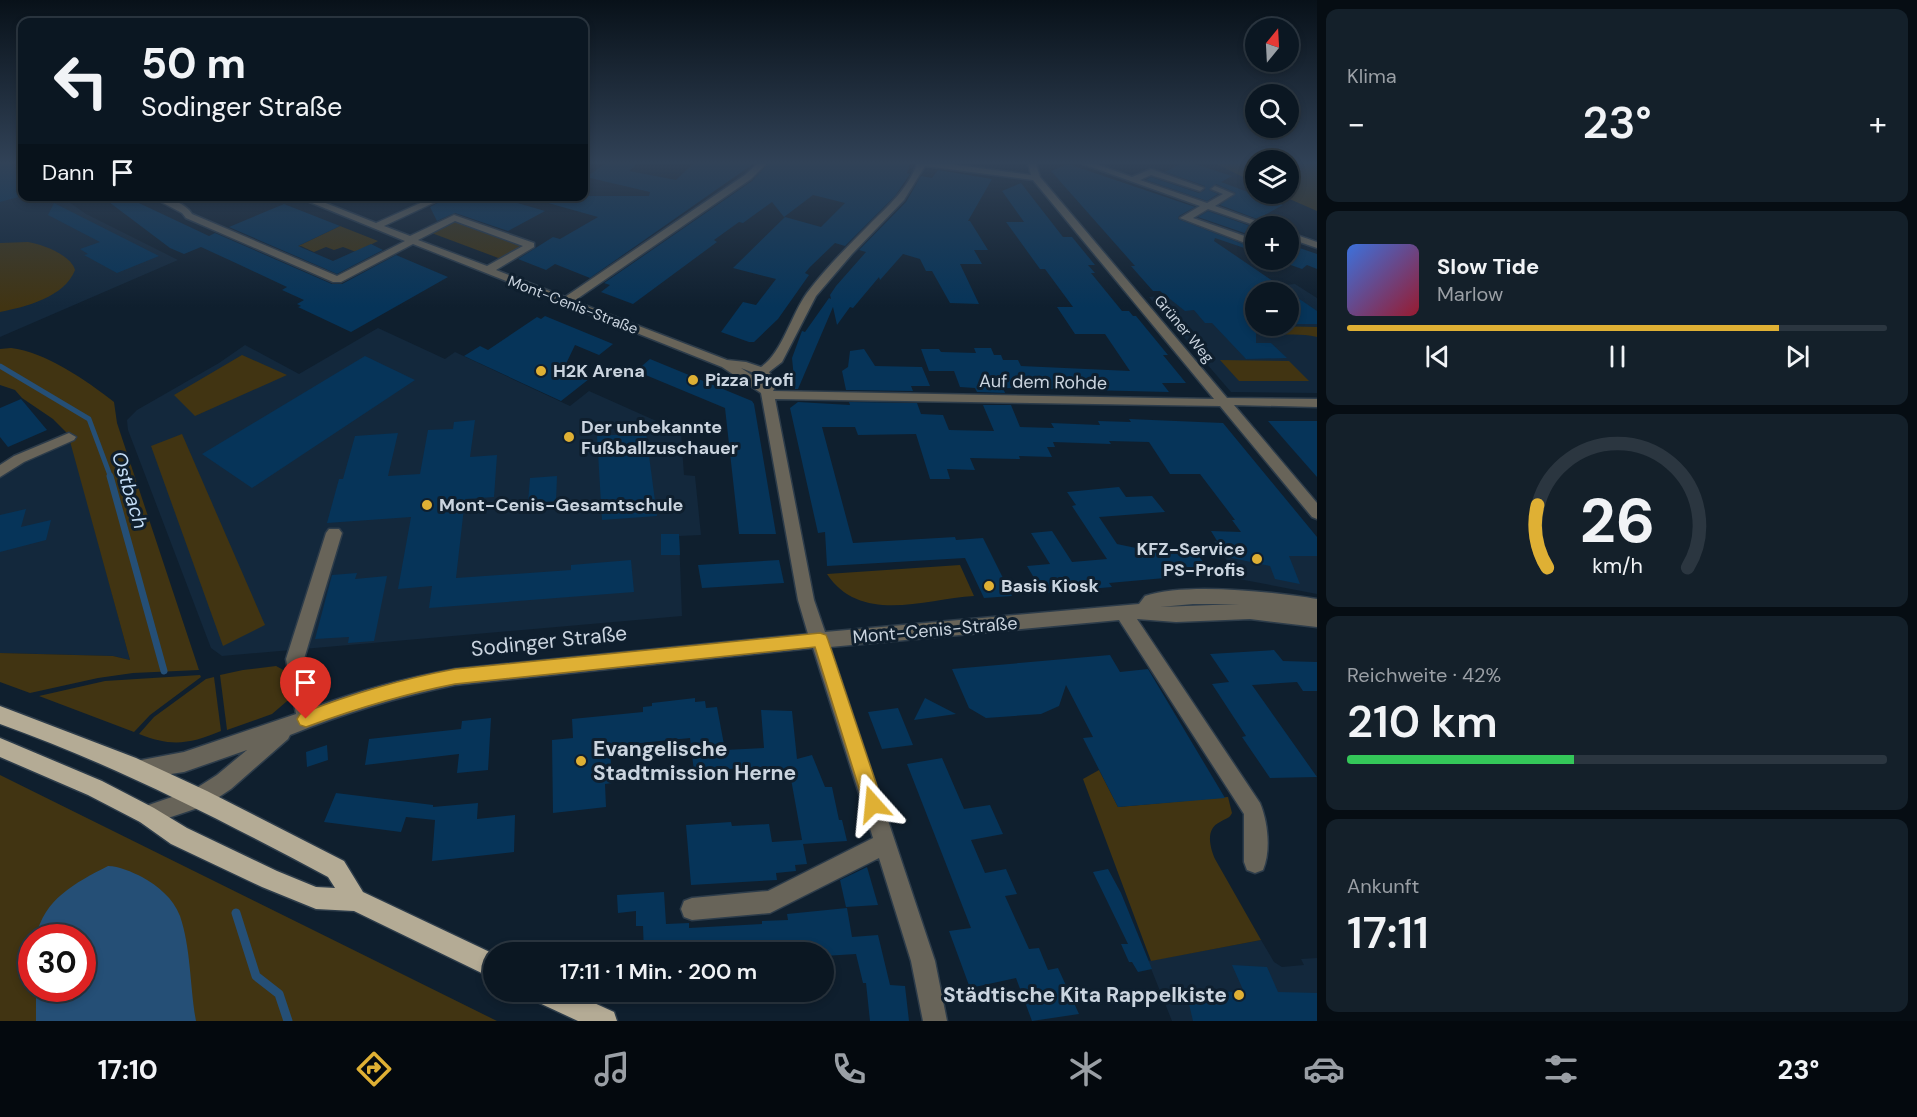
<!DOCTYPE html>
<html lang="de">
<head>
<meta charset="utf-8">
<style>
  body { margin:0; font-family:"DM Sans",sans-serif; background:#14202a; color:#f1f3f6; height:100vh; display:flex; flex-direction:column; font-size:22px; white-space:nowrap }
  * { box-sizing:border-box; margin:0 }
  p { font-size:20px; color:#9a9fa5 }
  .icon { flex:none; width:33px; height:33px; fill:none; stroke:currentColor; stroke-width:2; stroke-linecap:round; stroke-linejoin:round }
  .map { position:relative; flex:1; overflow:hidden }
  .drawer { display:flex; flex-direction:column; gap:9px; padding:9px; background:#060d13; width:600px }
  .drawer>* { flex:none }
  .top-card { position:absolute; left:18px; top:18px; width:570px; height:183px; border-radius:12px; box-shadow:0 3px 9px #0003,0 0 0 2px #2b3640; background:#0b1722; color:#f1f3f6; overflow:hidden }
  .needle { width:39px; rotate:18deg }
  .tools { position:absolute; left:1245px; top:18px; display:grid; gap:12px }
  .tools a { display:grid; place-items:center; width:54px; height:54px; border-radius:50%; background:#0b1722; box-shadow:0 3px 9px #0003,0 0 0 2px #2b3640; font-size:30px }
  .speed { position:absolute; left:18px; top:924px; display:flex; gap:12px; font-size:30px; font-weight:700; text-align:center }
  .speed>* { display:grid; place-content:center; width:78px; height:78px; border-radius:50%; background:#0b1722; box-shadow:0 3px 9px #0003,0 0 0 2px #2b3640; line-height:1 }
  .speed .limit { border:9px solid #d22; background:#fff; color:#111 }
  .pin { position:absolute; display:grid; place-items:center; width:51px; height:51px; color:#fff; margin:-62px -26px; border-radius:50% 50% 50% 0; rotate:-45deg; box-shadow:0 0 6px #0007 }
  .pin .icon { rotate:45deg }
  .me { position:absolute; width:66px; margin:-33px; rotate:342deg; stroke-linejoin:round; filter:drop-shadow(0 0 4px #0008) }
  .turn { display:flex; align-items:center; gap:21px; height:126px; padding:0 24px; font-size:27px }
  .turn .icon { width:78px; height:78px; stroke-width:2.5 }
  .turn b { display:block; font-size:42px; line-height:51px }
  .then { display:flex; align-items:center; height:57px; padding:0 24px; background:#0003; gap:12px; font-size:22px }
  .big { font-size:45px; font-weight:600; line-height:1.1 }
  .drawer .card { flex:1; display:flex; flex-direction:column; justify-content:center; gap:9px; min-width:0; padding:0 21px; border-radius:12px; background:#14202a }
  .drawer .dial { align-items:center; gap:0 }
  .dial svg { height:156px; overflow:visible; fill:none; stroke:#2b3640; stroke-width:7; stroke-linecap:round; text-anchor:middle }
  .dial text { fill:#f1f3f6; stroke:none }
  .song { display:flex; align-items:center; gap:18px }
  .cover { width:72px; height:72px; border-radius:9px; background:linear-gradient(135deg,hsl(220 70% 55%),hsl(350 70% 35%)) }
  .played { height:6px; border-radius:3px; background:linear-gradient(90deg,#dfb034 80%,#2b3640 80%) }
  .keys { display:flex; justify-content:space-around; direction:ltr }
  .heat { display:flex; justify-content:space-between; align-items:center; font-size:33px; direction:ltr }
  .charge { height:9px; border-radius:4px; background:linear-gradient(90deg,#34c759 42%,#2b3640 0) }
  .trip { position:absolute; left:483px; top:942px; width:351px; height:60px; border-radius:30px; background:#0b1722; box-shadow:0 3px 9px #0003,0 0 0 2px #2b3640; font-weight:600; line-height:60px; text-align:center }
  .menu { display:flex; height:96px; justify-content:space-around; align-items:center; background:#04090e; color:#9a9fa5 }
  .menu .icon { width:42px; height:42px }
  .menu .active { color:#dfb034 }
  .menu b { font-size:27px; color:#f1f3f6 }
  main { display:flex; flex:1; min-height:0 }
  .map>svg:first-child { display:block }
</style>
</head>
<body>
<main>
<div class="map">
<svg width="1317" height="1021" viewBox="0 0 1317 1021">
  <rect width="100%" height="100%" fill="#0f1f2e"/>
  <g fill="#13283c" fill-rule="evenodd">
    <polygon points="0,164 22,164 22,196 62,197 86,214 178,260 0,337"/>
    <path d="M1295 284 1317 298V393L1231 392 1149 297ZM1256 292H1288V326H1256Z"/>
    <polygon points="378,328 445,359 455,352 570,406 589,391 681,432 684,475 695,476 701,535 679,536 682,616 222,656 211,648 128,430 127,420 137,410 219,363 245,345 299,374"/>
    <polygon points="71,441 130,660 113,656 0,653 0,477 4,473"/>
    <polygon points="1214,541 1229,541 1317,556 1317,594 1239,579"/>
    <polygon points="1261,940 1274,962 1282,967 1304,965 1301,959 1317,958 1317,1021 1172,1021 1148,961"/>
  </g>
  <g fill="#413412" fill-rule="evenodd">
    <polygon points="1215,164 1255,164 1255,183 1221,166"/>
    <polygon points="1289,164 1317,164 1317,211 1278,194 1288,194"/>
    <polygon points="453,221 456,221 523,246 501,259 429,232"/>
    <polygon points="340,226 378,241 356,252 343,247 334,250 326,247 314,252 301,246 286,252"/>
    <path d="M28 242C42 244 71 255 75 270 65 297 25 307 0 312V243Z"/>
    <path d="M1264 326 1317 327V337C1299 332 1281 338 1264 330Z"/>
    <path d="M11 348C45 352 86 380 114 402L117 423 199 670 133 673 98 678 30 693 0 682V653L113 656 130 660 68 434 53 419 22 398 15 390 0 385V349Z"/>
    <polygon points="242,355 287,375 195,416 174,395"/>
    <polygon points="1220,360 1289,361 1309,381 1239,381"/>
    <polygon points="182,434 265,625 223,646 151,446"/>
    <path d="M960 565 974 596C925 599 861 625 827 574Z"/>
    <polygon points="276,666 289,673 293,696 272,714 227,730 220,675 243,670"/>
    <polygon points="200,675 201,677 150,715 134,732 39,696 105,681"/>
    <path d="M214 677 221 731C190 744 171 747 139 734L154 717 206 679Z"/>
    <path d="M1099 770 1118 807 1228 797 1232 813C1229 819 1226 818 1220 822 1205 829 1210 847 1215 859L1261 940 1151 961 1083 779Z"/>
    <path d="M0 775 497 1021H0ZM32 938H82V988H32Z"/>
  </g>
  <path fill="#254f76" d="M108 866C119 866 132 872 142 877 158 886 173 898 180 916 191 948 190 988 196 1021H36V989L82 988V938L36 937C44 899 75 883 108 866Z"/>
  <g fill="none" stroke-linecap="round" stroke-linejoin="round">
    <polyline stroke="#254f76" stroke-width="5" points="0,366 89,419 111,478"/>
    <polyline stroke="#254f76" stroke-width="7" points="110,476 164,671"/>
    <polyline stroke="#254f76" stroke-width="9" points="236,913 256,976 279,994 288,1021"/>
  </g>
  <g fill="#063459">
    <polygon points="0,164 12,164 22,185 22,196 0,202"/>
    <polygon points="605,164 637,164 629,171 676,180 693,164 753,164 590,278 555,264 546,270 518,259 553,237 560,239 598,217 541,201 541,196 649,196 650,192 586,177"/>
    <polygon points="768,164 910,164 907,173 910,174 895,196 845,246 835,243 810,267 805,273 809,275 778,319 754,342 749,342 721,332 743,302 756,305 776,279 733,268 785,217 821,227 845,203 813,195 784,217 772,202 743,223 739,222 714,240 717,242 633,304 601,292 610,285 604,283 752,181"/>
    <polygon points="1068,164 1195,207 1179,216 1178,219 1256,249 1256,252 1215,238 1214,241 1317,311 1317,324 1288,324 1288,292 1256,292 1256,323 1251,323 1256,327 1256,343 1271,343 1287,358 1246,359 1212,323 1205,323 1194,310 1185,311 1160,291 1153,291 1131,266 1135,266 1051,171"/>
    <polygon points="1180,164 1195,164 1232,176 1221,182 1283,205 1257,219 1220,205 1236,193 1216,184 1209,190 1218,194 1207,201 1146,180 1151,177 1199,193 1205,190 1205,186 1165,172"/>
    <polygon points="938,170 992,179 968,221 970,221 988,250 974,250 982,264 960,264 979,304 950,303 932,271 926,271 920,259 903,254 880,280 879,277 853,308 850,307 837,325 833,307 798,389 795,389 792,358 802,331 805,332 829,298 831,299 830,295 836,286 866,252 859,250 906,202 921,176 932,178"/>
    <polygon points="1021,183 1063,237 1072,237 1095,265 1088,265 1095,273 1091,273 1122,311 1129,311 1133,316 1136,316 1168,355 1163,355 1186,383 1162,383 1169,392 1003,388 1005,393 977,392 975,388 960,387 954,371 929,371 921,349 939,349 941,352 976,353 974,348 991,348 994,355 1001,355 1003,360 1018,360 1021,366 1130,371 1105,334 1075,334 1057,307 1073,307 1045,269 1040,269 1006,222 1024,222 1002,191"/>
    <polygon points="101,196 124,196 209,236 215,233 332,284 342,284 396,255 448,277 351,332 298,307 301,306 297,304 304,300 282,290 287,287 238,264 201,247 184,254 170,248"/>
    <polygon points="450,196 493,196 545,211 508,231 455,213 437,221 430,207"/>
    <polygon points="54,203 159,256 117,273 84,255 88,254 80,249 100,242 48,215"/>
    <polygon points="284,204 340,226 298,246 333,261 371,244 383,250 337,274 229,227"/>
    <polygon points="1208,211 1256,228 1256,237 1198,217"/>
    <polygon points="1288,244 1317,254 1317,269 1307,265 1302,269 1288,264"/>
    <polygon points="545,316 613,344 599,355 575,345 564,368 589,379 561,401 464,356 480,346 488,350 537,317 541,319"/>
    <polygon points="864,349 875,366 922,367 930,386 911,386 913,391 846,390 842,371 848,367 850,351"/>
    <polygon points="365,356 415,380 252,488 202,454"/>
    <polygon points="650,359 752,401 754,404 776,534 739,534 725,408 636,371"/>
    <polygon points="21,399 47,430 8,447 0,437 0,408"/>
    <polygon points="798,402 850,405 849,402 917,403 921,414 943,415 949,430 994,431 983,405 1011,405 1020,427 1054,428 1051,423 1100,425 1098,421 1131,422 1129,419 1223,423 1317,537 1317,556 1289,556 1300,584 1275,579 1270,566 1227,557 1211,531 1241,532 1232,520 1235,520 1200,474 1170,474 1149,442 1109,441 1111,444 1053,442 1055,447 1047,447 1052,457 1019,456 1020,459 970,458 975,470 947,469 950,479 930,479 916,434 858,435 855,427 822,427 853,543 955,537 956,540 983,538 1012,596 984,598 965,558 827,566 825,532 818,533 790,408"/>
    <polygon points="475,420 470,457 497,455 494,497 465,499 456,578 571,570 571,565 631,560 634,592 429,608 432,586 398,589 411,517 327,523 339,479 343,479 355,436 398,433 388,476 420,474 428,430 453,429 454,422"/>
    <polygon points="1268,421 1317,421 1317,477 1288,444"/>
    <polygon points="646,433 657,516 602,520 597,436"/>
    <polygon points="557,476 556,501 528,503 530,478"/>
    <polygon points="1119,487 1126,497 1152,496 1165,512 1099,517 1117,544 1136,548 1145,547 1149,552 1193,549 1212,573 1184,575 1175,563 1165,578 1109,583 1112,587 1043,593 1027,566 1050,564 1031,533 1052,531 1072,562 1107,559 1072,506 1076,505 1067,492"/>
    <polygon points="26,509 21,527 51,520 46,540 0,552 0,515"/>
    <polygon points="661,534 679,534 680,555 661,555"/>
    <polygon points="779,560 784,583 702,588 698,565"/>
    <polygon points="357,573 355,579 387,576 374,641 348,643 349,637 315,639 332,575"/>
    <polygon points="1274,650 1283,661 1317,662 1317,691 1303,691 1297,682 1252,685 1317,777 1270,778 1242,737 1246,736 1212,684 1229,682 1210,654"/>
    <polygon points="1110,655 1120,672 1148,669 1225,798 1118,807 1083,738 1093,737 1066,685 1059,706 1041,714 986,718 969,708 952,669"/>
    <polygon points="695,698 695,702 705,701 706,708 717,707 725,750 764,748 761,710 792,711 797,759 812,755 825,787 832,787 839,820 842,820 847,841 803,844 807,864 795,865 796,871 776,873 777,880 691,885 686,825 731,822 732,826 769,824 772,842 802,840 791,779 767,781 765,767 694,771 690,738 610,746 612,783 605,784 606,807 553,813 552,740 573,738 572,719 643,712 643,707 652,706 652,703"/>
    <polygon points="925,698 956,714 914,720"/>
    <polygon points="898,708 913,745 882,749 868,712"/>
    <polygon points="491,718 488,770 457,773 459,754 365,765 369,739 461,729 462,721"/>
    <polygon points="327,745 328,760 307,767 306,752"/>
    <polygon points="942,758 964,809 990,805 1003,834 971,840 985,873 1006,869 1017,894 1005,896 1029,949 1039,948 1048,970 1058,968 1079,1014 1032,1021 1016,978 970,988 949,931 971,928 907,764"/>
    <polygon points="336,793 433,805 433,807 478,803 477,819 515,815 514,852 432,861 435,820 406,817 401,832 324,822"/>
    <polygon points="867,867 878,905 846,907 840,880"/>
    <polygon points="1108,869 1121,893 1152,969 1138,972 1132,962 1129,962 1121,944 1128,944 1093,872"/>
    <polygon points="664,892 666,924 689,923 689,928 762,924 762,921 788,920 787,914 847,908 852,937 878,935 890,985 905,986 909,1021 870,1021 866,983 863,983 856,954 824,956 824,952 644,952 643,926 636,926 636,911 618,913 617,895"/>
    <polygon points="1232,965 1267,967 1278,992 1317,993 1317,1021 1193,1021 1186,991 1244,992"/>
  </g>
  <g fill="none" stroke-linecap="round" stroke-linejoin="round">
    <defs>
      <g id="minor">
        <path d="M757 164H766L751 179 574 301 727 360 746 362 761 367C782 353 791 315 807 293 825 269 847 247 869 225 887 207 908 189 917 164H949L1031 175 1028 164H1036L1040 177 1227 398 1317 399V407L1234 405 1317 503V519L1312 517 1220 406 775 399 814 600 825 632 1139 604 1145 596C1187 582 1272 592 1317 599V627L1250 619 1176 622 1137 619 1260 803C1268 822 1271 851 1263 870L1255 873 1247 870 1244 862V814L1119 620 830 647 935 961 947 1021H923L911 961 879 858 770 913 692 920 684 917 681 909 684 901 692 898 768 891 873 838 813 648 455 685C397 697 345 713 290 735L288 739 231 789 207 805 147 825 140 822 137 815 140 808 195 789 217 775 247 750 184 772 138 779 131 776 128 769 131 762 184 752 296 714 286 659 326 533 329 529H339L342 533 304 659 313 708C360 690 406 678 455 669L808 634 798 600 761 393 722 367 413 244 341 282H333L186 218 182 213 150 196C164 196 185 202 192 214L337 276 405 241 295 196H308L376 223 436 196H448L384 226 410 236 454 215 534 243V247L496 270 565 297 745 175ZM925 166 1033 180 1214 399 773 391 777 384 769 372 782 362 816 296 852 254 904 200ZM455 221 523 246 487 266 418 240ZM741 368 754 373 765 384ZM1193 604H1239L1160 607Z"/>
        <polygon points="1083,164 1096,164 1132,177 1151,169 1204,188 1200,191 1151,175 1140,180 1207,203 1223,194 1211,189 1215,186 1234,194 1215,206 1270,226 1257,226 1208,209 1193,218 1256,240 1256,247 1253,246 1180,218 1200,206"/>
        <polygon points="1288,232 1317,242 1317,248 1288,238"/>
        <polygon points="69,433 76,437 74,440 24,462 0,477 0,465 14,456"/>
      </g>
      <g id="major">
        <path d="M0 706 136 758 207 791 344 861 363 892 494 954V979L354 911 316 909 262 887 171 844 140 822 88 795 0 757V738L102 781 154 808 187 828 277 871 316 887 335 888 328 877C221 820 115 765 0 724Z"/>
        <polygon points="532,992 570,992 614,1012 617,1021 578,1021 535,1001"/>
      </g>
    </defs>
    <use href="#minor" stroke="#2d3c4a" stroke-width="3"/>
    <use href="#major" stroke="#2d3c4a" stroke-width="3"/>
    <use href="#minor" fill="#686459" fill-rule="evenodd"/>
    <use href="#major" fill="#b4ab95" fill-rule="evenodd"/>
  </g>
  <linearGradient id="sky" x2="0" y2="1"><stop stop-color="#081119"/><stop offset="0.53" stop-color="#314257"/><stop offset="1" stop-color="#314257" stop-opacity="0"/></linearGradient>
  <rect width="1317" height="307" fill="url(#sky)"/>
  <path fill="#dfb034" stroke="#917222" stroke-width="1.5" d="M820 633 826 635 828 640 883 804 880 811 873 813 867 811 864 804 815 647 455 684C403 694 355 709 306 727L300 725 297 719 300 714C351 694 401 679 455 669Z"/>
  <g fill="#dfb034" stroke="#0f1f2e" stroke-width="2">
    <circle cx="541" cy="371" r="6"/>
    <circle cx="693" cy="380" r="6"/>
    <circle cx="569" cy="437" r="6"/>
    <circle cx="427" cy="505" r="6"/>
    <circle cx="1257" cy="559" r="6"/>
    <circle cx="989" cy="586" r="6"/>
    <circle cx="581" cy="761" r="6"/>
    <circle cx="1239" cy="995" r="6"/>
  </g>
  <g text-anchor="middle" stroke-width="6" stroke-linejoin="round" paint-order="stroke">
    <g font-size="15" fill="#cad4df" stroke="#0f1f2e">
      <text transform="translate(573 305) rotate(21)" y="5">Mont-Cenis-Straße</text>
      <text transform="translate(1184 329) rotate(50)" y="5">Grüner Weg</text>
    </g>
    <g font-size="18" font-weight="bold" fill="#cad4df" stroke="#0f1f2e" text-anchor="start">
      <text x="553" y="377">H2K Arena</text>
      <text x="705" y="386">Pizza Profi</text>
      <text x="581" y="433">Der unbekannte<tspan x="581" dy="21">Fußballzuschauer</tspan></text>
      <text x="439" y="511">Mont-Cenis-Gesamtschule</text>
      <text x="1245" y="555" text-anchor="end">KFZ-Service<tspan x="1245" dy="21">PS-Profis</tspan></text>
      <text x="1001" y="592">Basis Kiosk</text>
    </g>
    <g font-size="18" fill="#cad4df" stroke="#0f1f2e">
      <text transform="translate(1043 382) rotate(1)" y="6">Auf dem Rohde</text>
      <text transform="translate(935 630) rotate(-5)" y="6">Mont-Cenis-Straße</text>
    </g>
    <g font-size="20" font-style="italic" fill="#c3dcf5" stroke="#0f1f2e">
      <text transform="translate(130 490) rotate(73)" y="7">Ostbach</text>
    </g>
    <g font-size="21" fill="#cad4df" stroke="#0f1f2e">
      <text transform="translate(549 641) rotate(-6)" y="7">Sodinger Straße</text>
    </g>
    <g font-size="21" font-weight="bold" fill="#cad4df" stroke="#0f1f2e" text-anchor="start">
      <text x="593" y="756">Evangelische<tspan x="593" dy="24">Stadtmission Herne</tspan></text>
      <text x="1227" y="1002" text-anchor="end">Städtische Kita Rappelkiste</text>
    </g>
  </g>
</svg>
<div class="tools">
<a><svg class="needle" viewBox="-14 -14 28 28"><path d="M0-13l5 13h-10z" fill="#e53935"/><path d="M0 13l5-13h-10z" fill="#9a9fa5"/></svg></a>
<a><svg class="icon" aria-label="search" viewBox="0 0 24 24"><circle cx="10" cy="10" r="6"/><path d="M15 15l6 6"/></svg></a>
<a><svg class="icon" aria-label="layers" viewBox="0 0 24 24"><path d="M12 4l9 5-9 5-9-5zM3 14l9 5 9-5"/></svg></a>
<a>+</a>
<a>−</a>
</div>
<div class="speed"><div class="limit">30</div></div>
<div class="pin" style="left:306px;top:719px;background:#d93025"><svg class="icon" aria-label="arrive" viewBox="0 0 24 24"><path d="M6 21V4h12l-3 4 3 4H6"/></svg></div>
<svg class="me" style="left:873px;top:804px" viewBox="-20 -20 40 40"><path d="M0-17L14 15 0 8-14 15z" fill="#dfb034" stroke="#fff" stroke-width="4"/></svg>
<div class="trip">17:11 · 1 Min. · 200 m</div>
<div class="top-card">
<div class="turn"><svg class="icon" aria-label="left" viewBox="0 0 24 24"><path d="M17 20v-9H6M10 6l-5 5 5 5"/></svg><div><b>50 m</b>Sodinger Straße</div></div>
<div class="then">Dann<svg class="icon" aria-label="arrive" viewBox="0 0 24 24"><path d="M6 21V4h12l-3 4 3 4H6"/></svg></div>
</div>
</div>
<section class="drawer">
<div class="card"><p>Klima</p>
<div class="heat"><a>−</a><b class="big">23°</b><a>+</a></div>
</div>
<div class="card">
<div class="song"><i class="cover"></i><div><b>Slow Tide</b><p>Marlow</p></div></div>
<div class="played"></div>
<div class="keys"><svg class="icon" aria-label="previous" viewBox="0 0 24 24"><path d="M18 5L8 12l10 7zM5 5v14"/></svg><svg class="icon" aria-label="pause" viewBox="0 0 24 24"><path d="M8 5v14M16 5v14"/></svg><svg class="icon" aria-label="next" viewBox="0 0 24 24"><path d="M6 5l10 7-10 7zM19 5v14"/></svg></div>
</div>
<div class="card dial"><svg viewBox="0 0 100 80">
<path d="M14 69A42 42 0 1 1 86 69"/>
<path d="M14 69A42 42 0 0 1 9 37" stroke="#dfb034"/>
<text x="50" y="56" font-size="32" font-weight="700">26</text>
<text x="50" y="72" font-size="11">km/h</text>
</svg></div>
<div class="card"><p>Reichweite · 42%</p><b class="big">210 km</b><div class="charge"></div></div>
<div class="card"><p>Ankunft</p><b class="big">17:11</b></div>
</section>
</main>
<nav class="menu">
<b>17:10</b>
<svg class="icon active" aria-label="directions" viewBox="0 0 24 24"><path d="M12 3l9 9-9 9-9-9zM9 14v-3h6M13 9l2 2-2 2"/></svg>
<svg class="icon" aria-label="music" viewBox="0 0 24 24"><path d="M9 18V5l10-2v13"/><circle cx="6" cy="18" r="3"/><circle cx="16" cy="16" r="3"/></svg>
<svg class="icon" aria-label="phone" viewBox="0 0 24 24"><path d="M5 4h4l2 5-3 2q2 4 5 5l2-3 5 2v4C11 20 4 13 5 4z"/></svg>
<svg class="icon" aria-label="climate" viewBox="0 0 24 24"><path d="M12 3v18M4 7l16 10M4 17L20 7"/></svg>
<svg class="icon" aria-label="car" viewBox="0 0 24 24"><path d="M5 17H2v-5l4-1 3-4h7l3 4 3 1v5h-3M9 17h6M6 11h13"/><circle cx="7" cy="17" r="2"/><circle cx="17" cy="17" r="2"/></svg>
<svg class="icon" aria-label="filters" viewBox="0 0 24 24"><path d="M4 7h16M4 17h16"/><circle cx="9" cy="7" r="2"/><circle cx="15" cy="17" r="2"/></svg>
<b>23°</b>
</nav>
</body>
</html>
